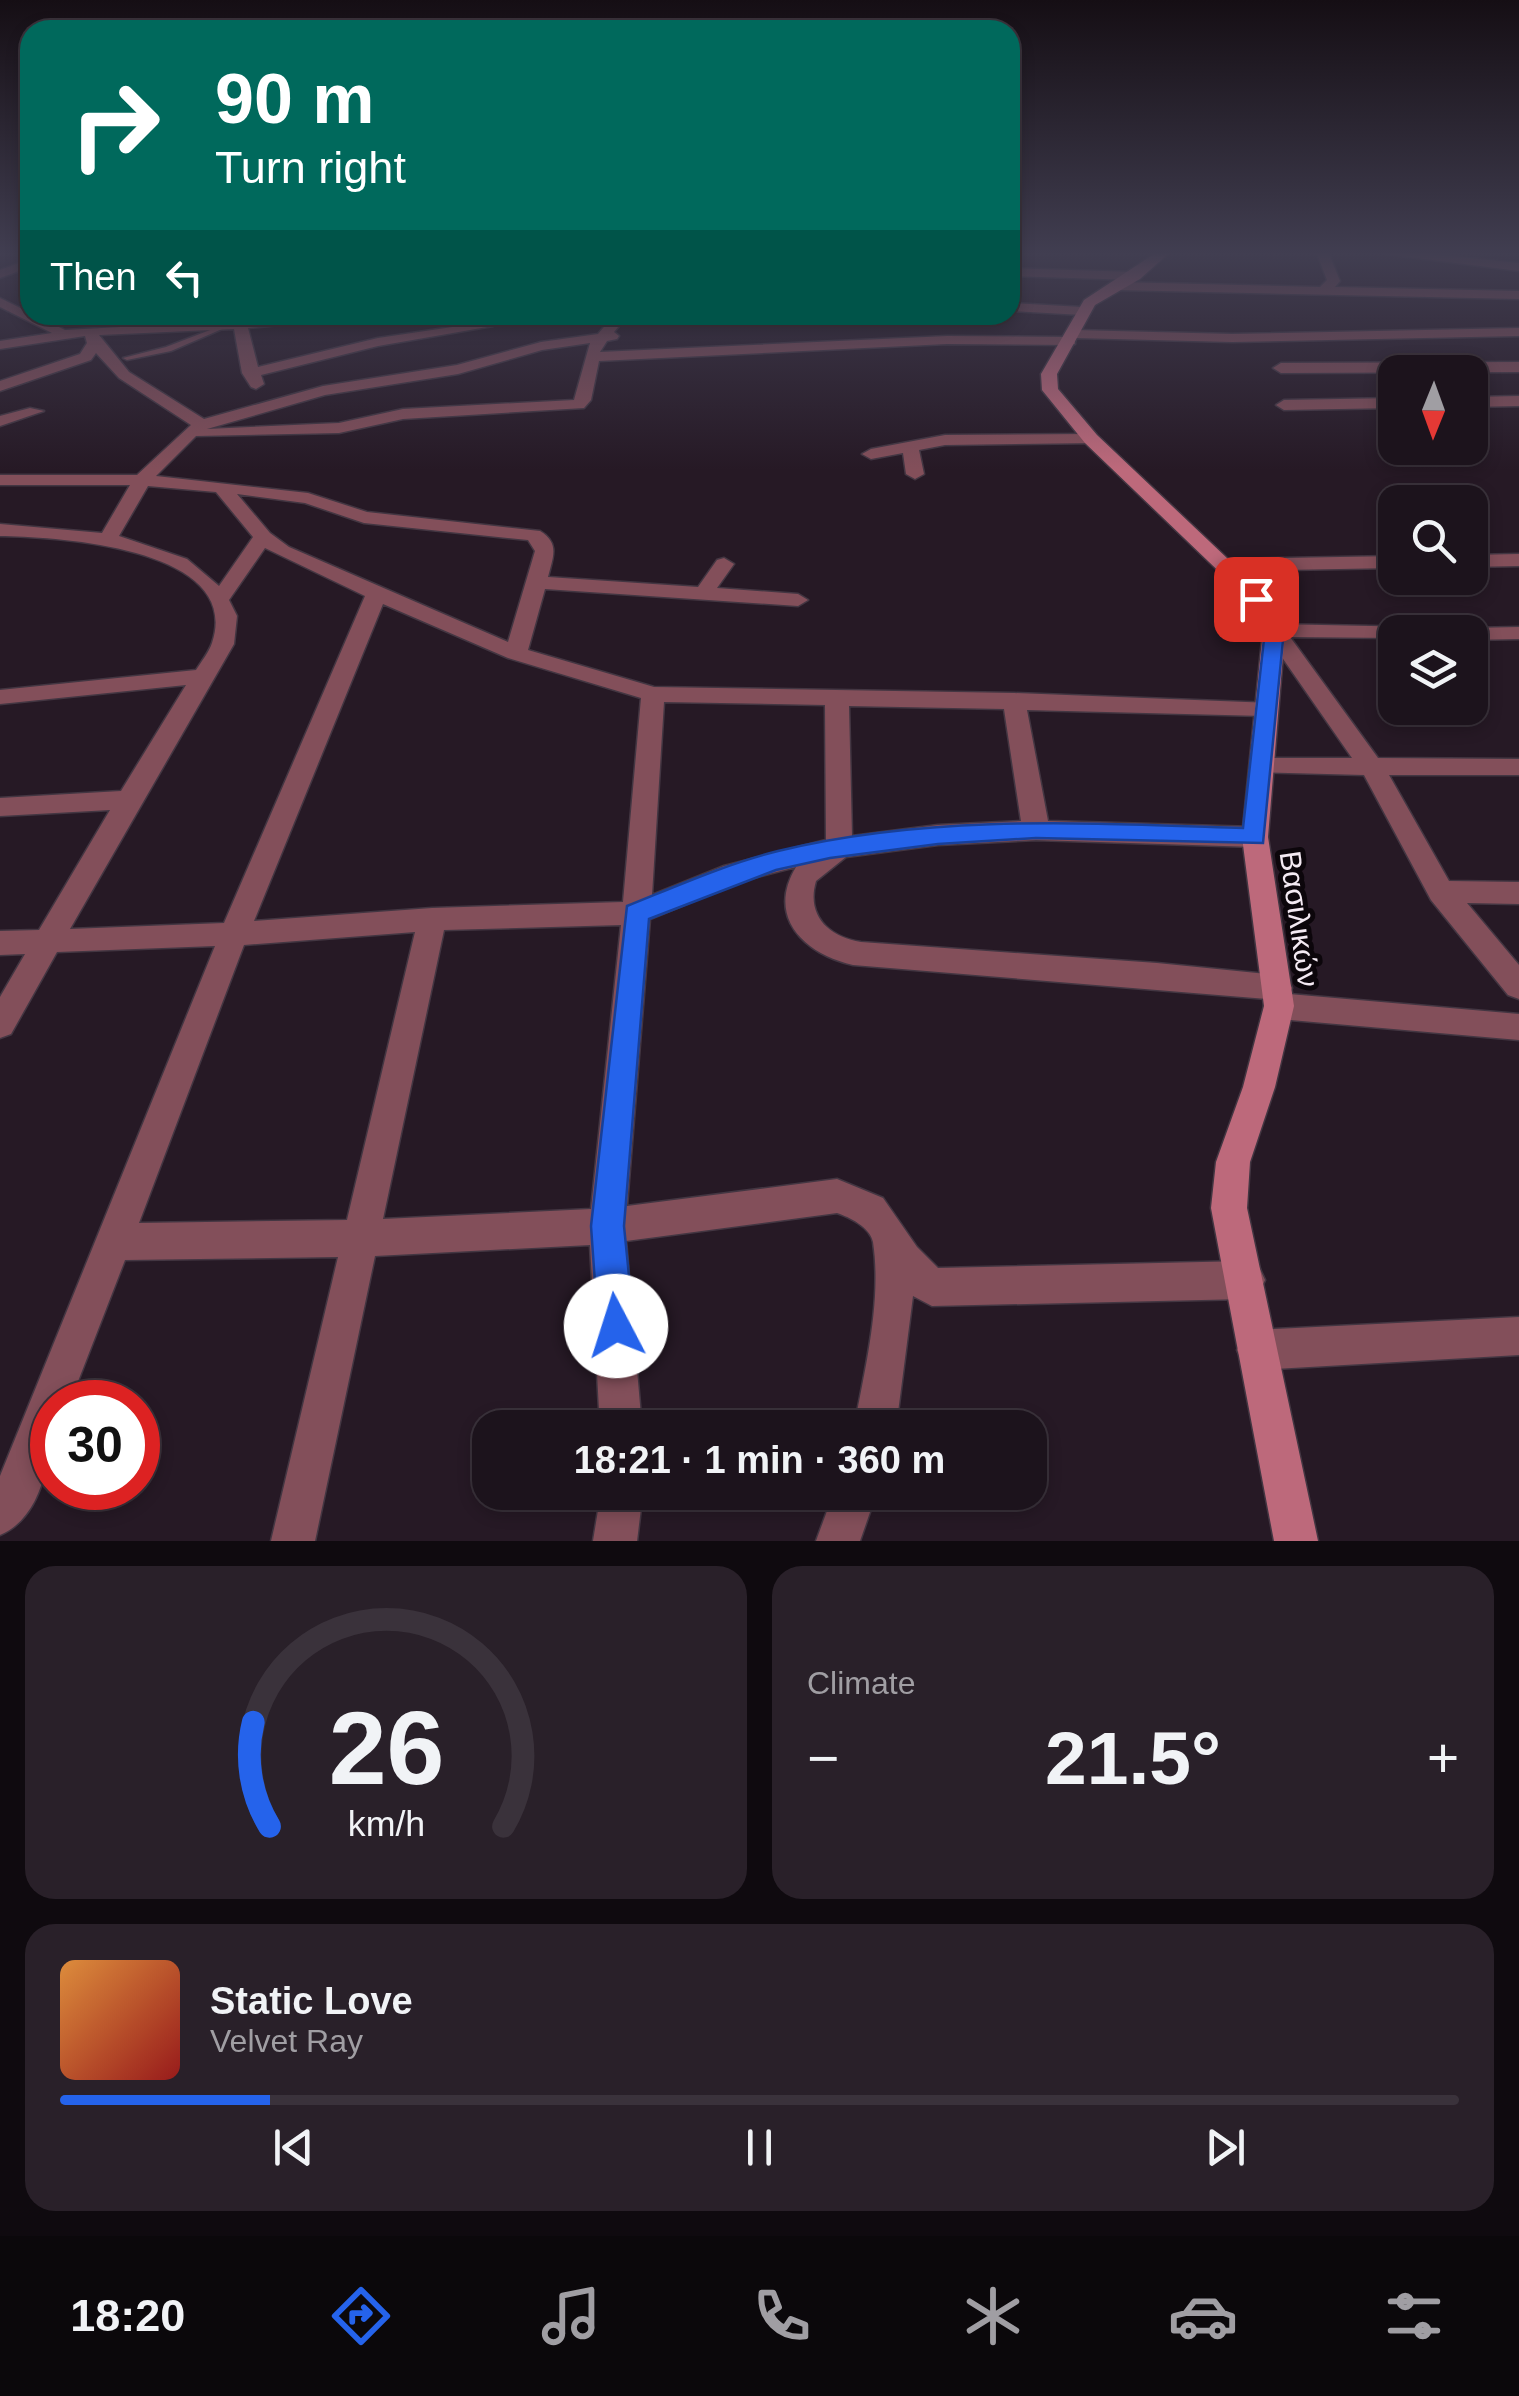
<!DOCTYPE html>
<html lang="en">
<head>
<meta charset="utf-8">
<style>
  body { margin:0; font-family:Arial,sans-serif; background:#292029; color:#f1f3f6; height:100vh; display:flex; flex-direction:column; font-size:38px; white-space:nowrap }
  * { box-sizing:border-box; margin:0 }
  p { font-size:32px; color:#a09ea3 }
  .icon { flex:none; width:55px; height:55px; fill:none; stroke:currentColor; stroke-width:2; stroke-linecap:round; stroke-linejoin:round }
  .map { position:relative; height:1541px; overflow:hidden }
  .sheet { display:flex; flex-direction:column; gap:25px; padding:25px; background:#0f0a0f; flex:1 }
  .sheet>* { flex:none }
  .guide { position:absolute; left:20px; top:20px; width:1000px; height:305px; border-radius:30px; box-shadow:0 5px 15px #0003,0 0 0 2px #3a323b; background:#00695c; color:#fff; overflow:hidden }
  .needle { width:65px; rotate:181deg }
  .buttons { position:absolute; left:1378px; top:355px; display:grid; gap:20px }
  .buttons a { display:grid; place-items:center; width:110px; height:110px; border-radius:20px; background:#1c131c; box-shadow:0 5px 15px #0003,0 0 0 2px #3a323b; font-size:50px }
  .speed { position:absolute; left:30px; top:1380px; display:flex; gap:20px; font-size:50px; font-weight:700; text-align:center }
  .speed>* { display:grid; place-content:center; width:130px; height:130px; border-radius:50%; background:#1c131c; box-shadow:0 5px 15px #0003,0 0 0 2px #3a323b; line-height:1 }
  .speed .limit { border:15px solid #d22; background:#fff; color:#111 }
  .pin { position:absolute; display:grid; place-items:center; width:85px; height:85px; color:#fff; margin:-42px; border-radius:20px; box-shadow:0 5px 15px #0006 }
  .me { position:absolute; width:110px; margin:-55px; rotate:355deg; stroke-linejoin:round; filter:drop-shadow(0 0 8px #0008) }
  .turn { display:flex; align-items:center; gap:35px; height:210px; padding:0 30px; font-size:45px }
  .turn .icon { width:130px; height:130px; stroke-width:2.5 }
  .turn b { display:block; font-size:70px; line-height:85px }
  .then { display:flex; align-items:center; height:95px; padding:0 30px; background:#0003; gap:20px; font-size:38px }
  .big { font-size:75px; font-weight:600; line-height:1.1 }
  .sheet .widget { flex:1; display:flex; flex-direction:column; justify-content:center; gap:15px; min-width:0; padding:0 35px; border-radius:30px; background:#292029 }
  .sheet .dial { align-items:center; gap:0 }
  .dial svg { height:260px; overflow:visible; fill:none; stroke:#3a323b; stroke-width:7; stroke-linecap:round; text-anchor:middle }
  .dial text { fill:#f1f3f6; stroke:none }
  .song { display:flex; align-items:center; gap:30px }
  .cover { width:120px; height:120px; border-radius:15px; background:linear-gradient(135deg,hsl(30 70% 55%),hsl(0 70% 35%)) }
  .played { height:10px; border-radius:5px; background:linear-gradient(90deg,#2563eb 15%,#3a323b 15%) }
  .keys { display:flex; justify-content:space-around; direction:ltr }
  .heat { display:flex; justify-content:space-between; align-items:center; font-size:55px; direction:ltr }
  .sheet .tiles { flex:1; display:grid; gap:25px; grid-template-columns:1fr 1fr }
  .widget:last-child { grid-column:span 2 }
  .trip { position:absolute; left:472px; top:1410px; width:575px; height:100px; border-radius:30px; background:#1c131c; box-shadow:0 5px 15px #0003,0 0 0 2px #3a323b; font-weight:600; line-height:100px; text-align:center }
  .tabs { display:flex; height:160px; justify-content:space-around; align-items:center; background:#0b080b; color:#a09ea3 }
  .tabs .icon { width:70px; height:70px }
  .tabs .current { color:#2563eb }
  .tabs b { font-size:45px; color:#f1f3f6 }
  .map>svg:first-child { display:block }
</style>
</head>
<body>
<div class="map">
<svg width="1519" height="1541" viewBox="0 0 1519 1541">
  <rect width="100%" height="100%" fill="#261925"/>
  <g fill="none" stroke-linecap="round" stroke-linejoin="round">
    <defs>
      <polygon id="lane" points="223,325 229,326 171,351 127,360 123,358 166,347"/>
      <g id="street">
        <polygon points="1317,254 1329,254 1340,281 1335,287 1519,291 1519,299 1117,290 1110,286 1117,282 1320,287 1327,280"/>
        <polygon points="1385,254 1430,254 1519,263 1519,271"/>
        <polygon points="30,259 30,267 0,278 0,270"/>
        <polygon points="1010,268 1135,272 1141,276 1135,280 1010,276"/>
        <path d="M0 298 65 330 346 315 339 319 248 328 258 367 378 338 486 322 493 326 378 346 261 375 264 384 256 389 251 387 242 373 234 329 99 335 129 372 204 419 323 386 457 365 541 342 598 334 614 315H628L614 332 619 336 617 339 607 341 600 352 947 336 1070 337V331L1075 330 1232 334 1519 328V336L1232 342 1075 338V344L1070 345 947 344 599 361 591 400 584 408 403 419 339 433 196 436 156 476 308 493 367 512 540 531C560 543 553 557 548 577L698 587 717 560 724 558 734 564 717 588 798 594 808 600 798 606 545 589 528 650 654 687 1014 693 1272 703 1276 708 1264 716 1027 710 1048 821 1255 827 1264 830 1268 837 1264 844 1255 847 1036 840 938 845 846 857 816 881C806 915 828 937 861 942L1157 963 1277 975 1288 979 1292 988 1289 994 1519 1014V1040L1279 1019 1268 1015 1264 1006 1267 999 853 965C804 954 766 917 796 867L742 881 650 919 627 1206 837 1179 883 1198 917 1247 938 1268 1246 1261 1259 1267 1265 1280 1259 1293 1246 1299 932 1306 913 1296 896 1428H854C865 1368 882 1301 873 1242 870 1227 849 1217 837 1213L626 1241 642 1428H600L590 1245 375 1256 315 1541H271L338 1257 125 1260 70 1402H52C52 1447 47 1515 0 1535V1476L215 946 57 952 11 1034 0 1038V997L25 954 0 955V931L39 930 110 810 0 816V798L121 791 186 685 0 704V690L196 670C201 662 209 652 212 643 244 547 56 537 0 536V524L102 533 130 485H0V475H137L191 425 119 378 96 353 91 360 0 391V381L80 354 87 343 85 336 0 349V341L52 333 0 307ZM590 343 574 400 403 409 339 423 207 429 325 395 458 374 542 350ZM148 486 216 492 253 537 219 586 187 559 119 536ZM237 494 305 503 364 523 528 540 535 551 508 642 289 547 270 533ZM265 548 365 596 224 923 70 929 234 644 237 616 229 600ZM383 604 508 658 641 698 623 902 432 908 254 921ZM664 702 825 705 826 840 724 866 652 895ZM849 706 1004 709 1021 821 938 825 852 836ZM621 925 591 1209 383 1219 444 930ZM415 932 347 1220 139 1223 244 945Z"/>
        <polygon points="1010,303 1082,307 1089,311 1082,315 1010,311"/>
        <polygon points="1519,362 1519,372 1281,373 1273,368 1281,363"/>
        <polygon points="1519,396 1519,406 1470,407 1470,397"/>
        <polygon points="1395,398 1395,408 1284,410 1276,405 1284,400"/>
        <polygon points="30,408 44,411 0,426 0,416"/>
        <polygon points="1091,434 1099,439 1097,443 945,445 919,450 924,474 915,479 906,474 903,453 871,459 862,454 871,449 945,435"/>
        <polygon points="1519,554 1519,566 1470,567 1470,555"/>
        <polygon points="1395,556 1395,568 1225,571 1215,565 1225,559"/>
        <polygon points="1274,624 1419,627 1421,632 1395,632 1395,638 1290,637 1378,758 1519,759 1519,775 1389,775 1449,881 1519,882 1519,904 1467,903 1519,965 1519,999 1508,995 1431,900 1364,775 1253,772 1250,766 1262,758 1352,758 1263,630"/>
        <polygon points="1519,627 1519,639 1470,640 1470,632 1460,632 1470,628"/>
        <polygon points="1519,1317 1519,1355 1257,1370 1243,1364 1237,1350 1243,1336 1257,1330"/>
        <polygon points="601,1492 643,1492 637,1541 593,1541"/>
        <polygon points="834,1492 877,1492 860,1541 816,1541"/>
      </g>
      <polygon id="secondary" points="1154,254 1168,254 1140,279 1095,305 1057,374 1058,389 1097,435 1247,577 1285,630 1268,837 1294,1006 1275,1087 1250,1162 1247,1208 1318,1541 1274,1541 1211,1208 1216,1162 1243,1087 1264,1006 1242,837 1263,630 1233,585 1085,443 1042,390 1041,374 1084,300"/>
    </defs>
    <use href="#lane" stroke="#433642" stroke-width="3"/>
    <use href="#street" stroke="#433642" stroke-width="3"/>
    <use href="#secondary" stroke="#433642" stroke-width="3"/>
    <use href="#lane" fill="#834f5a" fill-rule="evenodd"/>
    <use href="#street" fill="#834f5a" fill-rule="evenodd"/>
    <use href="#secondary" fill="#bd697b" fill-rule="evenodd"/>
  </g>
  <linearGradient id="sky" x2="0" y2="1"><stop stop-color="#150e14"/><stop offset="0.54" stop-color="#413e51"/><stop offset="1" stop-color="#413e51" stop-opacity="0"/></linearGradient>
  <rect width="1519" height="470" fill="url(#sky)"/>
  <path fill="#2563eb" stroke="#184099" stroke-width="2.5" d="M1256 593 1262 595 1284 630 1263 843 1036 838 938 844 830 858 776 870 649 919 624 1226 634 1326 628 1338 616 1343 604 1338 598 1326 591 1226 627 906C677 886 726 864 778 851 931 814 1087 823 1243 828L1265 630 1246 599Z"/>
  <g text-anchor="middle" stroke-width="10" stroke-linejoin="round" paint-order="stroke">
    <g font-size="30" fill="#f4eaf3" stroke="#0c060b">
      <text transform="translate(1299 919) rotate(82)" y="10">Βασιλικών</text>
    </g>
  </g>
</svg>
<div class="buttons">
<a><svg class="needle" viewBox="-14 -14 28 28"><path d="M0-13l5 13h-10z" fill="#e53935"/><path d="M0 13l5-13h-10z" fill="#a09ea3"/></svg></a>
<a><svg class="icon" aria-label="search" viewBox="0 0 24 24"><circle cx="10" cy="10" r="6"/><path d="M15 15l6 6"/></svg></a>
<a><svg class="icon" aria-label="layers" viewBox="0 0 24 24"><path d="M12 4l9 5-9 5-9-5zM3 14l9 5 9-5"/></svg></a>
</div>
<div class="speed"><div class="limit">30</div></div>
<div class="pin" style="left:1256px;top:599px;background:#d93025"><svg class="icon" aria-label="arrive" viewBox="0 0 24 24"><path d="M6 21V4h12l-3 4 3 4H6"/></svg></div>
<svg class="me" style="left:616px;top:1326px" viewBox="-20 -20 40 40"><circle r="19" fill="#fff"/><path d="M0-13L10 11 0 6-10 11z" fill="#2563eb"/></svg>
<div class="trip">18:21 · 1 min · 360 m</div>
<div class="guide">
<div class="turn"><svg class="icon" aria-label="right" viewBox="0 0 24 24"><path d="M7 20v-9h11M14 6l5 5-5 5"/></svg><div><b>90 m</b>Turn right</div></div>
<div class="then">Then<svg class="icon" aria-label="left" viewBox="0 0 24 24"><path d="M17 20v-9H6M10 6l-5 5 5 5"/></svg></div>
</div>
</div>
<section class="sheet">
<div class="tiles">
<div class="widget dial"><svg viewBox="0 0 100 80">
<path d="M14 69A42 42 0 1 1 86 69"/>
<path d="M14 69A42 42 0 0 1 9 37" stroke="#2563eb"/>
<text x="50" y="56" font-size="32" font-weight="700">26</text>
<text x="50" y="72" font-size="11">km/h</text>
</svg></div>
<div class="widget"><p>Climate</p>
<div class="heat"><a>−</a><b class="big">21.5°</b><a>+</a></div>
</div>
<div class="widget">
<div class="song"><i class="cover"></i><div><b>Static Love</b><p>Velvet Ray</p></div></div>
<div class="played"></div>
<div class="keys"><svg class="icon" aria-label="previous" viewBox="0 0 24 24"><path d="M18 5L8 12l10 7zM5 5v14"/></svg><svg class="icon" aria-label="pause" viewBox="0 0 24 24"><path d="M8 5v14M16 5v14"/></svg><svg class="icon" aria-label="next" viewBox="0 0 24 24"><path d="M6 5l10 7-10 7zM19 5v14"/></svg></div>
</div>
</div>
</section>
<nav class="tabs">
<b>18:20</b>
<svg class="icon current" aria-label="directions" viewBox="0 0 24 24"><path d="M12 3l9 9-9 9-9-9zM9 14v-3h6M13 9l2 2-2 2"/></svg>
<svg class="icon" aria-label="music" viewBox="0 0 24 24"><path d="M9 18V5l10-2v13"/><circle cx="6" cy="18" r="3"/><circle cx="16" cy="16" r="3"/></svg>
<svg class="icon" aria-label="phone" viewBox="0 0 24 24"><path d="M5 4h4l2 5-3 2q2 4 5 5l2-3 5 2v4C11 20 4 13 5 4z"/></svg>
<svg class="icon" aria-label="climate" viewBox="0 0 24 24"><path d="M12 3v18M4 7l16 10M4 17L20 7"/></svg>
<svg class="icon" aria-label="car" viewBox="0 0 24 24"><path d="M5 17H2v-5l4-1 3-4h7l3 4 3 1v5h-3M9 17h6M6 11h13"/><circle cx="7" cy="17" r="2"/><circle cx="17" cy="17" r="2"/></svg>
<svg class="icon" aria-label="filters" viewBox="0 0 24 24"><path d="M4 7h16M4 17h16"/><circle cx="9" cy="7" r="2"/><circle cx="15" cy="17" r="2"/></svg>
</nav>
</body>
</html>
